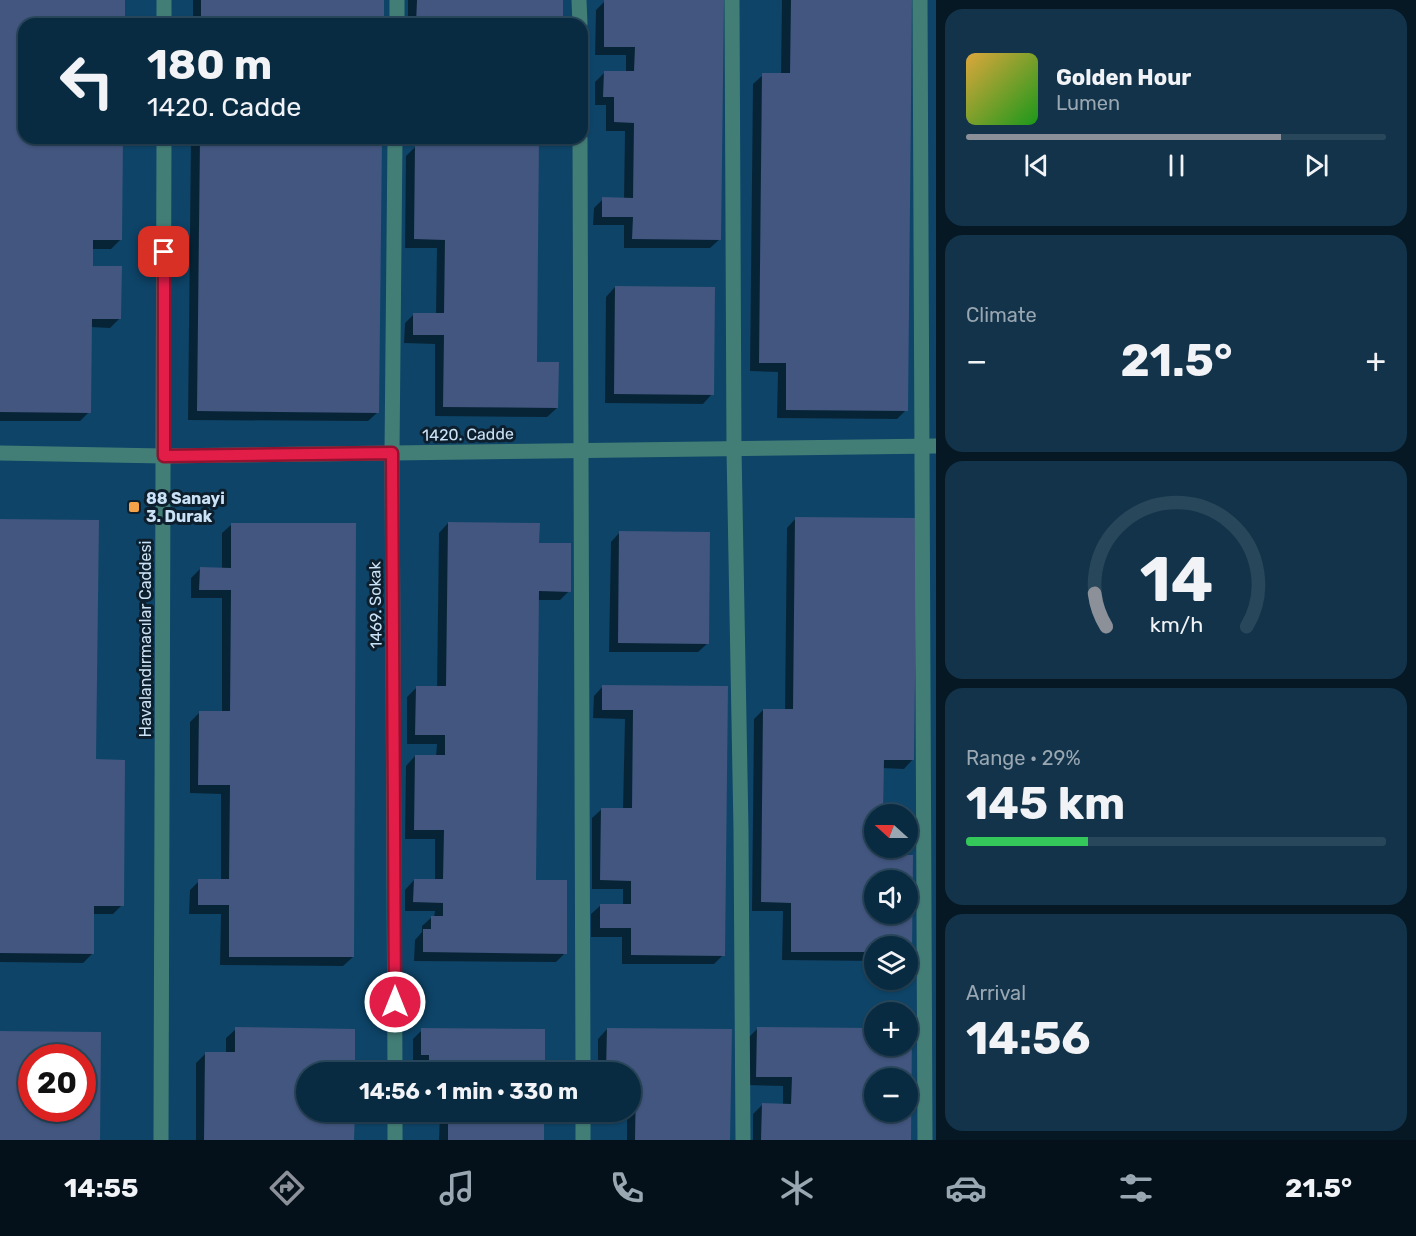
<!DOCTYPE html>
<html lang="en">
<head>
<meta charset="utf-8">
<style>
  body { margin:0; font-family:Rubik,sans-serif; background:#123349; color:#f1f3f6; height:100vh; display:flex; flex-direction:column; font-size:22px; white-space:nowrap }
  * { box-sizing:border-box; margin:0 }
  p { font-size:20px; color:#99a7b2 }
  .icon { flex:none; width:33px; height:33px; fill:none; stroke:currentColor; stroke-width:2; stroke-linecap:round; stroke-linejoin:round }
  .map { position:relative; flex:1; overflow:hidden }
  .panel { display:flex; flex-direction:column; gap:9px; padding:9px; background:#051824; width:480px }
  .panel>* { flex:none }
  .hud { position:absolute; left:18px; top:18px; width:570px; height:126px; border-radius:18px; box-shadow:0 2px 4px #0004,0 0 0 2px #29475b; background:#092b42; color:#f1f3f6; overflow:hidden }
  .needle { width:39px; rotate:291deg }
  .fabs { position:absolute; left:864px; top:804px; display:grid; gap:12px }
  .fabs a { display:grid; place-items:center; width:54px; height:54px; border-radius:50%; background:#092b42; box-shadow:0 2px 4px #0004,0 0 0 2px #29475b; font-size:30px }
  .speed { position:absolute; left:18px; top:1044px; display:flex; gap:12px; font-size:30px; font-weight:700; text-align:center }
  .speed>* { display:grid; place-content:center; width:78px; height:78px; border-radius:50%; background:#092b42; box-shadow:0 2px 4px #0004,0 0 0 2px #29475b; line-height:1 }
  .speed .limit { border:9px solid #d22; background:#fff; color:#111 }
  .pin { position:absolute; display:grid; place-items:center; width:51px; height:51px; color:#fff; margin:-26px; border-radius:12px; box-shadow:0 3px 9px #0006 }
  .me { position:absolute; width:66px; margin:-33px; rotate:0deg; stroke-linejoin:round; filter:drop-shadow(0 0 4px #0008) }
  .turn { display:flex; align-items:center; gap:21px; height:126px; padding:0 30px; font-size:27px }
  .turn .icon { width:78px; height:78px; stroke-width:2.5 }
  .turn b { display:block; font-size:42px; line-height:51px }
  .big { font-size:45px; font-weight:700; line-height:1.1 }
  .panel .widget { flex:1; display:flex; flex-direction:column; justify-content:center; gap:9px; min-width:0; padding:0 21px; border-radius:18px; background:#123349 }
  .panel .dial { align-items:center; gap:0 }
  .dial svg { height:156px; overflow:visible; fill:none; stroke:#29475b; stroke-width:7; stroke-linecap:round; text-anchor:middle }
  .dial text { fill:#f1f3f6; stroke:none }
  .song { display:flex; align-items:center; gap:18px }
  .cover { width:72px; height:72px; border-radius:9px; background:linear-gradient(135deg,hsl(40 70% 55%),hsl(120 70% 35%)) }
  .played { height:6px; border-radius:3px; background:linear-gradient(90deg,#8c9099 75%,#29475b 75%) }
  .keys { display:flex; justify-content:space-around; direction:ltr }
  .heat { display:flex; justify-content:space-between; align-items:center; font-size:33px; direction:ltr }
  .charge { height:9px; border-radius:4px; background:linear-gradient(90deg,#34c759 29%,#29475b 0) }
  .trip { position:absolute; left:296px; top:1062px; width:345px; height:60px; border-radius:30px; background:#092b42; box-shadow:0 2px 4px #0004,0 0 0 2px #29475b; font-weight:700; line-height:60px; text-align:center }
  .dock { display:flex; height:96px; justify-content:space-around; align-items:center; background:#04111a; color:#99a7b2 }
  .dock .icon { width:42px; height:42px }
  .dock .on { color:#8c9099 }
  .dock b { font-size:27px; color:#f1f3f6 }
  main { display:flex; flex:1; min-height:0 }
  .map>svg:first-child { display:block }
</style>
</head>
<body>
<main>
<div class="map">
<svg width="936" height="1140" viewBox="0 0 936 1140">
  <rect width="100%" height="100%" fill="#0c3958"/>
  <path fill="#0e4468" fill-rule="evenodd" d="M0 0H936V1140H0ZM24 24H582V138H24ZM874 814H908V848H874ZM874 880H908V914H874ZM874 946H908V980H874ZM874 1012H908V1046H874ZM32 1058H82V1108H32ZM306 1072H630V1112H306ZM874 1078H908V1112H874Z"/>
  <g fill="#0007" fill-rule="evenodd">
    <polygon points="0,0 124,0 123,24 24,24 24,138 122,138 121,239 111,249 91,249 91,267 120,318 110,328 90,327 89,412 80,421 0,421"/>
    <rect x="193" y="0" width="189" height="24"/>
    <rect x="408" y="0" width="153" height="24"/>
    <polygon points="723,0 720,239 710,248 624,248 624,225 593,225 594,208 603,199 624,199 625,131 606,131 606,105 595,105 595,82 604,73 626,73 626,55 595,55 596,10 605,1"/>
    <polygon points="782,0 911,0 906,410 897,419 777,418 778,372 750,371 753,84 763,75 781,75"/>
    <polygon points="191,138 381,138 378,412 368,421 188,420"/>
    <polygon points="438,138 538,138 535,363 557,408 547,417 435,416 435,344 404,343 405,323 414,314 436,314 437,248 405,248 406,156 416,146 438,147"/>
    <polygon points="615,287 712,394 703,404 605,403 606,297"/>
    <path d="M796 518 913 759 904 769 882 768V814H874V848H881V856L912 857 911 952 908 955V946H874V961L782 960 783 911H752L754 719 763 710H785L787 528ZM874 880H908V914H874Z"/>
    <polygon points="0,521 94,761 122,905 113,914 92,914 92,954 83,963 0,962"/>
    <polygon points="448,523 538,545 569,591 560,600 537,600 534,881 565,953 556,962 414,961 415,940 422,932 422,926 432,917 434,917 435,911 405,911 405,890 414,880 435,881 435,839 405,839 406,766 415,756 436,757 437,744 407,744 407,697 416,688 437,688 439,533"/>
    <polygon points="232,524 353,957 343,966 220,965 221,914 189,914 190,890 199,881 221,881 221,794 190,793 190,722 199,713 222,713 222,598 191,598 191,578 200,569 222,569 222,533"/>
    <polygon points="620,532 708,643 698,652 609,652 611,542"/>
    <polygon points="603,686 726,687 723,955 714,964 622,964 622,937 591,937 591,914 601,905 623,905 623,889 592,889 592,818 602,809 623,809 625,719 593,718 594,696"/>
    <polygon points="236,1029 354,1030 354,1072 306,1072 306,1112 353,1112 353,1140 196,1140 196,1063 206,1053 226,1053 226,1038"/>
    <polygon points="607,1029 729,1140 627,1140 627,1112 630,1112 630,1072 598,1072 598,1039"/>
    <path d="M757 1029 874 1030V1046H908V1030H911L909 1140H753V1114L762 1105H783V1086L747 1085 748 1038ZM874 1078H908V1112H874Z"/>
    <polygon points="422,1030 544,1031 543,1072 421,1072 421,1064 413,1064 413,1039"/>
    <polygon points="440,1112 543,1112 542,1140 439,1140"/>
  </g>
  <g fill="#42567f" fill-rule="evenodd">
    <polygon points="0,0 125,0 125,24 24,24 24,138 123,138 122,240 93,240 93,266 122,266 121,319 92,319 91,413 0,412"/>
    <rect x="201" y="0" width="183" height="24"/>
    <polygon points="417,0 563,0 563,24 416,24"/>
    <polygon points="604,0 724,0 721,240 632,239 633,217 602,217 602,197 633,198 634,123 614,122 614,97 603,97 604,71 634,71 635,47 604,47"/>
    <polygon points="791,0 912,0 908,411 786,410 786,363 759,363 762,73 790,73"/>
    <polygon points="200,138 382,138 379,413 197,411"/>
    <polygon points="446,138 539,138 537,362 559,362 558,408 443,407 444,335 413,335 413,313 444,313 445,240 414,239 415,145 446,145"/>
    <polygon points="615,286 715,287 714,395 614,394"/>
    <path d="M795 517 917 518 914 760H884L883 814H874V848H883V855H913L912 952H908V946H874V952H791V903L761 902 763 709H793ZM874 880H908V914H874Z"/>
    <polygon points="0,519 99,520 96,759 125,760 124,906 94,906 94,954 0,953"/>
    <polygon points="448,522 540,523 539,543 571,543 571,592 539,591 536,880 567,880 567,954 423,952 423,929 431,929 431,916 443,916 443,903 413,902 414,879 443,879 444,830 414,830 415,755 445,755 445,735 415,735 416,686 446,686"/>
    <polygon points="231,523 356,523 354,957 229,957 229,905 198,905 198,879 229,879 230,785 198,785 199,711 230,711 231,590 199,590 200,567 231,568"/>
    <polygon points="619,531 710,532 709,644 618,643"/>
    <polygon points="602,685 728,686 725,956 631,955 631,928 600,928 600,904 631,904 631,881 600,880 601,808 632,808 633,710 602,710"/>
    <polygon points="235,1027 355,1029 355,1072 306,1072 306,1112 355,1112 354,1140 204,1140 205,1052 235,1052"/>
    <path d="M757 1027 874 1028V1046H908V1028L912 1029 911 1140H761L762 1103 791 1104 792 1077H756ZM874 1078H908V1112H874Z"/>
    <polygon points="421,1028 545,1029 545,1072 429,1072 429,1055 421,1055"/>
    <polygon points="607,1028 732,1029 730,1140 635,1140 636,1079 630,1079 630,1072 606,1072"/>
    <path d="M0 1031 101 1032 100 1140H0ZM32 1058H82V1108H32Z"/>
    <rect x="448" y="1112" width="96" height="28"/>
  </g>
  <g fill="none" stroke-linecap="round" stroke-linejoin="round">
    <g stroke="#437e76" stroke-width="15">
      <polyline points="579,0 580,24"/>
      <polyline points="732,0 734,449 741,830 743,1140"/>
      <polyline points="920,0 925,1140"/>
      <polyline points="164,24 164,0"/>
      <polyline points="397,24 397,0"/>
      <polyline points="580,138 583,1072"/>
      <polyline points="0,453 164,456 936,446"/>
      <polyline points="395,1072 392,453 395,138"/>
      <polyline points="395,1112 395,1140"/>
      <polyline points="583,1112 583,1140"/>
      <polyline points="161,1140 164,138"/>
    </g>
  </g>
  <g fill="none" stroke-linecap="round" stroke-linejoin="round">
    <defs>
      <polyline id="route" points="164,252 164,456 392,453 395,1002"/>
    </defs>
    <use href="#route" stroke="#92132f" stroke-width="15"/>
    <use href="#route" stroke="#e11d48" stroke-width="10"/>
  </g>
  <rect fill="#f6a248" stroke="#0d1f2d" stroke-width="2" x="128" y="501" width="12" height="12" rx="3"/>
  <g text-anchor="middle" stroke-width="6" stroke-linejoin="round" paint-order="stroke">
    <g font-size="16" fill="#cbe2f6" stroke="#0d1f2d">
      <text transform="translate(468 434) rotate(-1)" y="6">1420. Cadde</text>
      <text transform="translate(375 605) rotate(-91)" y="6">1469. Sokak</text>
      <text transform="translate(145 639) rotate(-90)" y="6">Havalandırmacılar Caddesi</text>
    </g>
    <g font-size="16" font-weight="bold" fill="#cbe2f6" stroke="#0d1f2d" text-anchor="start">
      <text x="146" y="504">88 Sanayi<tspan x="146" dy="18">3. Durak</tspan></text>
    </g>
  </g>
</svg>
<div class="fabs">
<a><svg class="needle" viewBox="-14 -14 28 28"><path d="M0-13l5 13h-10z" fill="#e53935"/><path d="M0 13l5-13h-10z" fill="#99a7b2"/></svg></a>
<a><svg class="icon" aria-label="sound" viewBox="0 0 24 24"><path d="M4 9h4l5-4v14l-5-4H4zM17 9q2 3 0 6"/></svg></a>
<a><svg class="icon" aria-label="layers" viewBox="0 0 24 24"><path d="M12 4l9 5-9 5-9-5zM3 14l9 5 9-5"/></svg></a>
<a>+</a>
<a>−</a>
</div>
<div class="speed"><div class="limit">20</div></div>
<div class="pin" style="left:164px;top:252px;background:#d93025"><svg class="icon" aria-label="arrive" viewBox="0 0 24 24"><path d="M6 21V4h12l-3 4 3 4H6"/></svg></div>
<svg class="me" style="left:395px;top:1002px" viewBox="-20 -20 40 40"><circle r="17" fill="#e11d48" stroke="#fff" stroke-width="3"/><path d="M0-11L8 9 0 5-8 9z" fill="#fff"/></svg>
<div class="trip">14:56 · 1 min · 330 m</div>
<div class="hud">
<div class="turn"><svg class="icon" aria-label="left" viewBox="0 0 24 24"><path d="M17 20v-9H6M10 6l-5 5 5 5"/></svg><div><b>180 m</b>1420. Cadde</div></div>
</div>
</div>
<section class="panel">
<div class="widget">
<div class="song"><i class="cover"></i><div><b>Golden Hour</b><p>Lumen</p></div></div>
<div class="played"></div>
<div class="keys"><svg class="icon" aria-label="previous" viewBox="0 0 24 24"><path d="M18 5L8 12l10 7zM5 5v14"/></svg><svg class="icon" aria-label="pause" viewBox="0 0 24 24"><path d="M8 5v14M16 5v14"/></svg><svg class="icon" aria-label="next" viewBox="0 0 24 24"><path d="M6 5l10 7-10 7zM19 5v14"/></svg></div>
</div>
<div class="widget"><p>Climate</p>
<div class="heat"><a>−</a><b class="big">21.5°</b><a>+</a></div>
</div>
<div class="widget dial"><svg viewBox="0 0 100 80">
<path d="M14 69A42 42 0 1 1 86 69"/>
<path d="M14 69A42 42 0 0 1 8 52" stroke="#8c9099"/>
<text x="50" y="56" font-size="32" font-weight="700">14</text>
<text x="50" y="72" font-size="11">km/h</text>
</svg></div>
<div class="widget"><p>Range · 29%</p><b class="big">145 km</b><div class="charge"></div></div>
<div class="widget"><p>Arrival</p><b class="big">14:56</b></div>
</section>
</main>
<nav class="dock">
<b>14:55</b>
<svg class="icon on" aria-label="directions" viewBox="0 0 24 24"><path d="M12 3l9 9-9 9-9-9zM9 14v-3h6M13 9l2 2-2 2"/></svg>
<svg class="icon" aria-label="music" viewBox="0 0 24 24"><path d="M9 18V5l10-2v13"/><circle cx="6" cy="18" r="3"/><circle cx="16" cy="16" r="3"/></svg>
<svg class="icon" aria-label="phone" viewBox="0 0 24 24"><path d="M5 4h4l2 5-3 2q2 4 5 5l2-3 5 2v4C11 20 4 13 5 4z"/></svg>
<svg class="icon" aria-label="climate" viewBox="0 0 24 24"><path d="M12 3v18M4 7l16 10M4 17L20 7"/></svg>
<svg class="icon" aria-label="car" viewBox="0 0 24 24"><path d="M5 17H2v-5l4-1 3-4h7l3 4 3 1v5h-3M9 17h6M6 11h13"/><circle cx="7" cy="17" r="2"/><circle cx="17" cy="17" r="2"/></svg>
<svg class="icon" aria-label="filters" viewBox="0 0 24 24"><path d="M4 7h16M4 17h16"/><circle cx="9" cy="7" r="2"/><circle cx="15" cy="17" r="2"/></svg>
<b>21.5°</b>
</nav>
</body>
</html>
